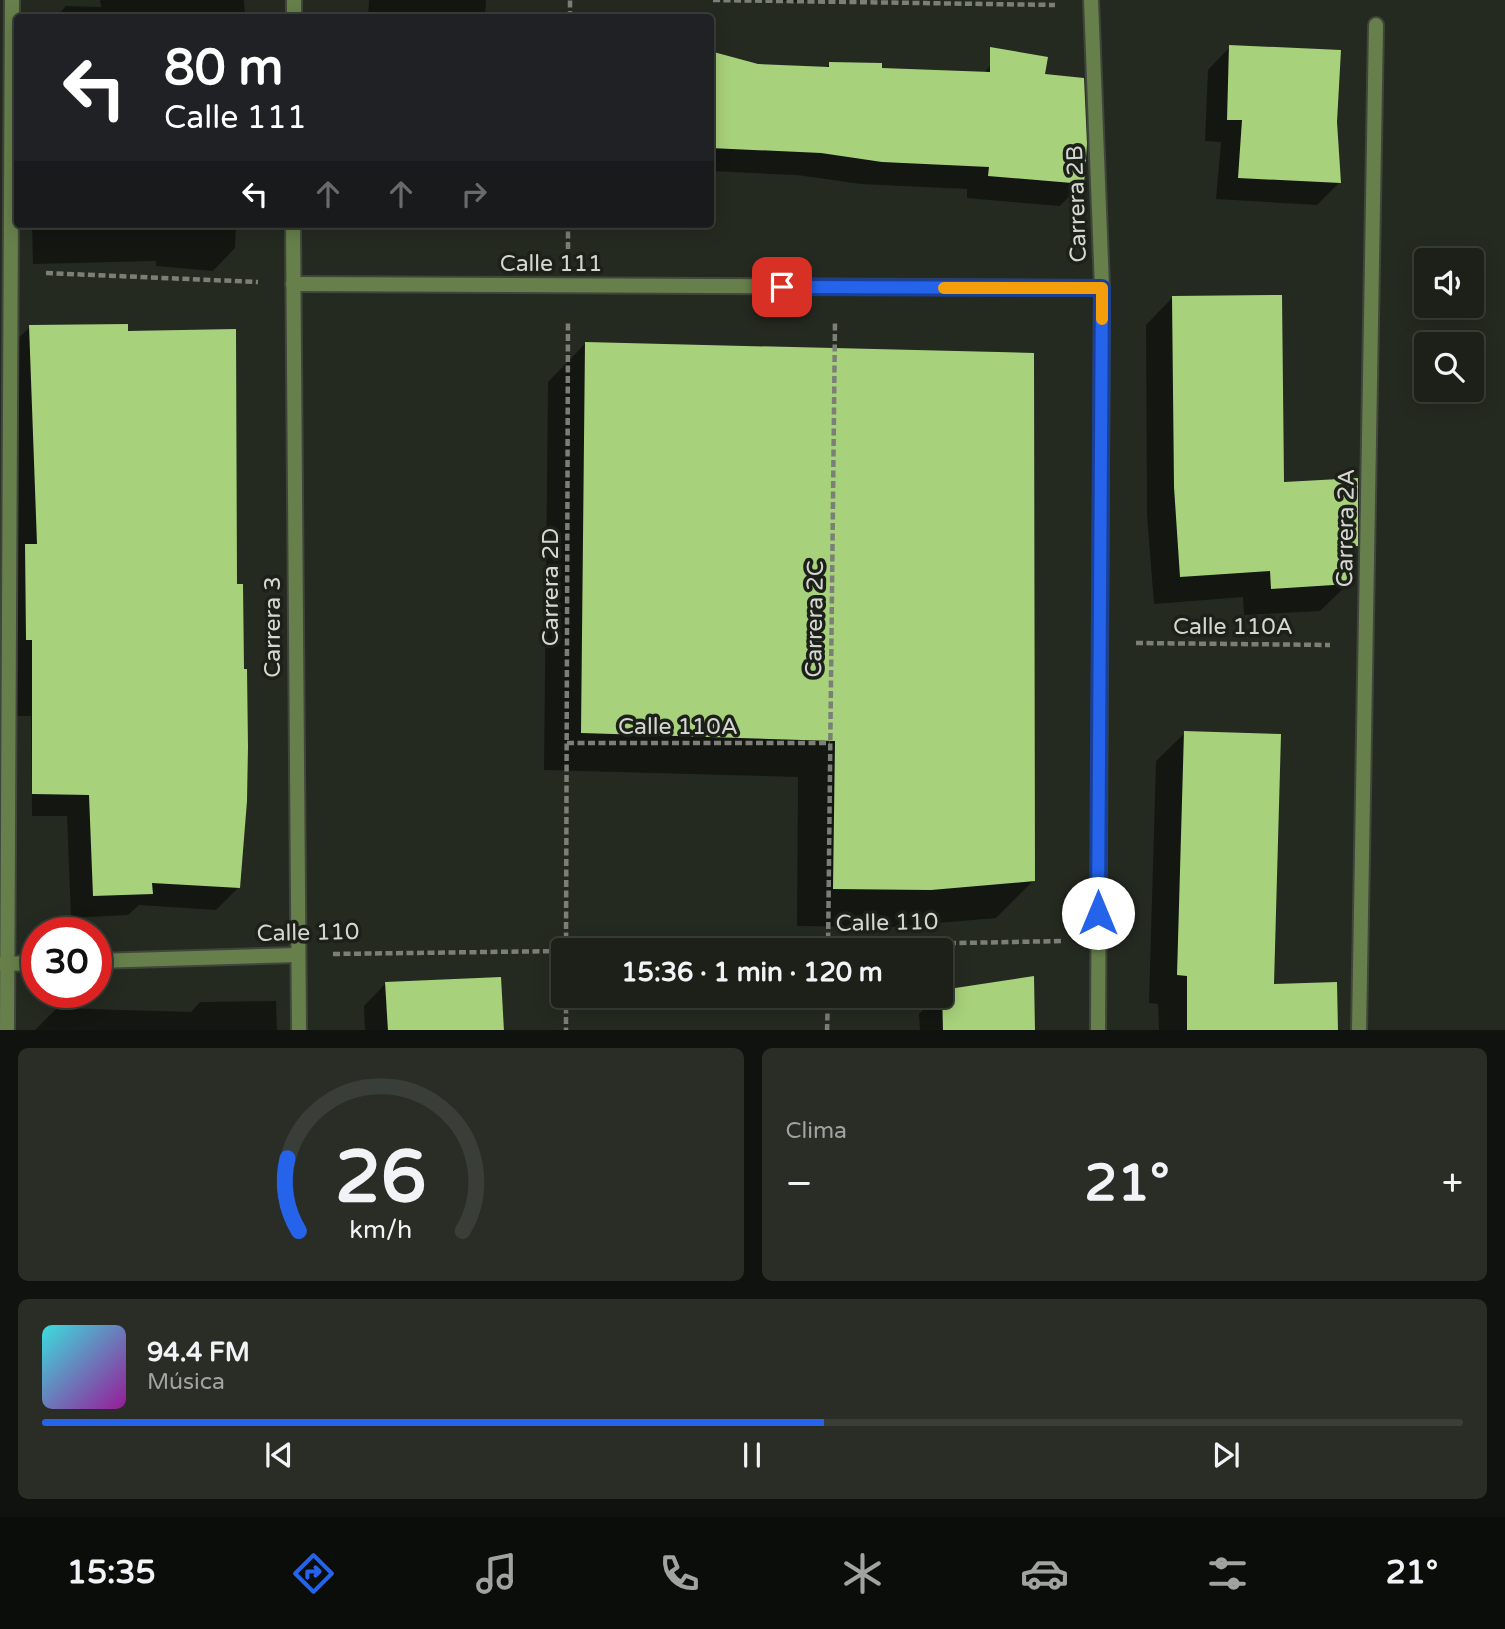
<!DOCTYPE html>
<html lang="es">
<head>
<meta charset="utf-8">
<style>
  body { margin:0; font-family:"Varela Round",sans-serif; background:#292d26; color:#f1f3f6; height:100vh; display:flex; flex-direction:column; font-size:26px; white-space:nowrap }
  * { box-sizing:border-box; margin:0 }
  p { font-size:23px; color:#a0a3a2 }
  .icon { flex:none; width:38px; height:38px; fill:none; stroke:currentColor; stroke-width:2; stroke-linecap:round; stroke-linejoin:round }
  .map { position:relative; height:1030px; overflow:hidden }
  .sheet { display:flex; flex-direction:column; gap:18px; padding:18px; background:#0f120e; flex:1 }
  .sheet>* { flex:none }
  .top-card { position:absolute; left:14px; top:14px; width:700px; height:214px; border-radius:7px; box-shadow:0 4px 18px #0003,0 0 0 2px #3a3e38; background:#202124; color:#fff; overflow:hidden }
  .tools { position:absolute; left:1414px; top:248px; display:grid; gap:14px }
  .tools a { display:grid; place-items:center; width:70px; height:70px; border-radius:7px; background:#1c2019; box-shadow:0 4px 18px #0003,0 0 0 2px #3a3e38; font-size:35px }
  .speed { position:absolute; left:21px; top:917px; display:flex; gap:14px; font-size:35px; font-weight:700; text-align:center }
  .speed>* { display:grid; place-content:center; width:91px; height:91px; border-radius:50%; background:#1c2019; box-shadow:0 4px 18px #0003,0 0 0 2px #3a3e38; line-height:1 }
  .speed .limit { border:10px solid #d22; background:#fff; color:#111 }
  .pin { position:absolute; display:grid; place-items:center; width:60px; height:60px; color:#fff; margin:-30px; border-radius:14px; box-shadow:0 4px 10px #0006 }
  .me { position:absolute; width:77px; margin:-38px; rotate:0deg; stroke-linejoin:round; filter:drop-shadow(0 0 5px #0008) }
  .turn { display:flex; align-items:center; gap:24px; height:147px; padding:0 35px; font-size:32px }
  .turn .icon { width:91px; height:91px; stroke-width:2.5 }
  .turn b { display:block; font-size:49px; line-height:60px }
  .lanes { display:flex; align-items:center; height:66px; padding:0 35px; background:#0003; justify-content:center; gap:35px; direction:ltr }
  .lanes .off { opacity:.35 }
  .big { font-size:52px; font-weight:800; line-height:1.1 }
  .sheet .widget { flex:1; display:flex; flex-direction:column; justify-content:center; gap:10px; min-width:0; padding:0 24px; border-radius:10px; background:#292d26 }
  .sheet .dial { align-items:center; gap:0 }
  .dial svg { height:182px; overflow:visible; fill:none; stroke:#3a3e38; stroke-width:7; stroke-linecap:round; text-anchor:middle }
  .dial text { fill:#f1f3f6; stroke:none }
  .song { display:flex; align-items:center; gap:21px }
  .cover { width:84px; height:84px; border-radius:10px; background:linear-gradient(135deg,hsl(180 70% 55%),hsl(300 70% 35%)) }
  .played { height:7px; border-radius:4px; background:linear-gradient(90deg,#2563eb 55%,#3a3e38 55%) }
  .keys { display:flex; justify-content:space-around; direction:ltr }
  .heat { display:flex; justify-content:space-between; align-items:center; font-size:38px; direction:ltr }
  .sheet .tiles { flex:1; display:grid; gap:18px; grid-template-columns:1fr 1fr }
  .widget:last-child { grid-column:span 2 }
  .trip { position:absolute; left:551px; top:938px; width:402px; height:70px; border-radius:7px; background:#1c2019; box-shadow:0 4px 18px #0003,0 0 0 2px #3a3e38; font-weight:800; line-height:70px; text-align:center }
  .menu { display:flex; height:112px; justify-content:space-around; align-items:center; background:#0b0d0a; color:#a0a3a2 }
  .menu .icon { width:49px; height:49px }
  .menu .selected { color:#2563eb }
  .menu b { font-size:32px; color:#f1f3f6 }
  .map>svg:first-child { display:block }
</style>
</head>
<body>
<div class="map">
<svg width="1505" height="1031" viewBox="0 0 1505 1031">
  <rect width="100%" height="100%" fill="#252a21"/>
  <g fill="#0007">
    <polygon points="100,0 244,0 245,18 55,18 66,6 101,7"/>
    <polygon points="369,0 486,0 485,18 368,18"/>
    <polygon points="775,0 806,0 803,3"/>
    <polygon points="1230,47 1336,122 1339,183 1317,205 1216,199 1221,142 1205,141 1208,70"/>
    <polygon points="710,54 758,65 825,68 830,64 880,69 983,74 990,66 1043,76 1082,183 1060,206 967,198 967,189 861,184 797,175 710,171"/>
    <polygon points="32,224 236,224 235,248 213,271 156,266 156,261 33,264"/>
    <polygon points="1173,297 1282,484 1356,546 1346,556 1348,584 1320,611 1244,615 1243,597 1154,604 1147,515 1146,325"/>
    <polygon points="30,327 239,887 216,910 139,905 128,915 71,918 67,816 32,816 31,716 0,716 0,597 3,594 7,349"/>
    <polygon points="585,344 1034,880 996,918 892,927 797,926 798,777 544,770 548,382"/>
    <polygon points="1185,733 1272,986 1337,1031 1159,1031 1158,1004 1149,1003 1156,761"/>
    <polygon points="1033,978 1033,1031 920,1031 919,1014 938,996 942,996 942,992"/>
    <polygon points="386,983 502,1031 365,1031 364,1006"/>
    <polygon points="276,1001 277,1031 34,1031 57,1008 191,1012 200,1002"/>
  </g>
  <g fill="#a8d17b">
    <polygon points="1229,45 1341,50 1337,122 1341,183 1238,178 1242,120 1227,120"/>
    <polygon points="990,47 1048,57 1045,74 1084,78 1087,144 1084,184 988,176 989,167 882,162 821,153 710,148 710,51 758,64 829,67 829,62 882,63 882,68 990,72"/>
    <polygon points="1282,295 1284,482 1358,478 1358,546 1347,547 1349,584 1271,589 1270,571 1180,577 1174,487 1172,296"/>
    <polygon points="128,324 128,331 236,329 237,584 243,584 244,669 247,669 248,747 247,801 240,888 152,883 153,894 93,896 89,795 32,794 32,640 26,640 25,544 37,544 29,325"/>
    <polygon points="585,342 1034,353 1035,881 931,890 833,889 835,741 581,733"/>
    <polygon points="1184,731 1281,734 1274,984 1337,982 1338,1031 1187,1031 1187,976 1177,975"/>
    <polygon points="1034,976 1035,1031 943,1031 942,990"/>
    <polygon points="501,977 504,1031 388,1031 385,982"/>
  </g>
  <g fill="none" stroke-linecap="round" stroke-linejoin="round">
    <defs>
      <g id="street">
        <polyline points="1091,0 1102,288 1098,1031"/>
        <polyline points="294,18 294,0"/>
        <polyline points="293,224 299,1031"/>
        <polyline points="293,284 1102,288"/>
        <polyline points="96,961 297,955"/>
        <polyline points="0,964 37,963"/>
        <polyline points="7,1031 12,0"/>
        <polyline points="1359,1031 1376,25"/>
      </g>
    </defs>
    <use href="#street" stroke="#41463d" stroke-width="18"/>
    <g stroke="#7b7f77" stroke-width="4.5" stroke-dasharray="7 3.5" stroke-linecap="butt">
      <polyline points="713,0 1055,5"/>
      <polyline points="570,18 570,0"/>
      <polyline points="568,249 568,224"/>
      <polyline points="46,273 258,282"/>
      <polyline points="1136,643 1330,645"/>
      <polyline points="567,743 830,743"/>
      <polyline points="566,950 568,321"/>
      <polyline points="592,950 1064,941"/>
      <polyline points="828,950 835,321"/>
      <polyline points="333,954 564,951"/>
      <polyline points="566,996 566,1031"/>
      <polyline points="827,1031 828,996"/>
    </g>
    <use href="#street" stroke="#67804b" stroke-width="14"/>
  </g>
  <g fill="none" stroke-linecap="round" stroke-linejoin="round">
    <defs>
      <polyline id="route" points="782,287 1102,288 1098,913"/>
    </defs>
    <use href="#route" stroke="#184099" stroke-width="18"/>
    <use href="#route" stroke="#2563eb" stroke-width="12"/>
    <polyline stroke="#f59e0b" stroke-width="12" points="944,288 1102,288 1102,319"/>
  </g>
  <g text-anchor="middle" stroke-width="7" stroke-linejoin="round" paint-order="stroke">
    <g font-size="23" fill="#d4d7d1" stroke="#1c2018">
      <text transform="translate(1076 204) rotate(-92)" y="8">Carrera 2B</text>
      <text x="551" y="271">Calle 111</text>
      <text transform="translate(1345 528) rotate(-89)" y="8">Carrera 2A</text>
      <text transform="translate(550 587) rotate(-90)" y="8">Carrera 2D</text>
      <text transform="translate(814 619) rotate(-89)" y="8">Carrera 2C</text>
      <text x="1233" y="634">Calle 110A</text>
      <text transform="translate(272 627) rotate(-90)" y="8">Carrera 3</text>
      <text x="678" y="734">Calle 110A</text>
      <text transform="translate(887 922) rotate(-1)" y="8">Calle 110</text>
      <text transform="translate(308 932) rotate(-1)" y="8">Calle 110</text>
    </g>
  </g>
</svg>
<div class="tools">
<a><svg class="icon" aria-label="sound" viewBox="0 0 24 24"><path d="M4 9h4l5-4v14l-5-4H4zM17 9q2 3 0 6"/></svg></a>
<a><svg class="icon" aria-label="search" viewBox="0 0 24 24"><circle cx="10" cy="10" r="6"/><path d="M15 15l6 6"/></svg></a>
</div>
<div class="speed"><div class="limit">30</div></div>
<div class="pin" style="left:782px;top:287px;background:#d93025"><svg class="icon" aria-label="arrive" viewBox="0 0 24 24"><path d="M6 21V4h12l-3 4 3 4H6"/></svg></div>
<svg class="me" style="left:1098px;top:913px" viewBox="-20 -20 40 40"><circle r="19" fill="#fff"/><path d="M0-13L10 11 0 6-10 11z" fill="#2563eb"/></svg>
<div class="trip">15:36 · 1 min · 120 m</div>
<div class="top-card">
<div class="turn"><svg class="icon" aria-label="left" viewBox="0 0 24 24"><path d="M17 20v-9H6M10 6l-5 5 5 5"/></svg><div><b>80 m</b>Calle 111</div></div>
<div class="lanes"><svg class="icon" aria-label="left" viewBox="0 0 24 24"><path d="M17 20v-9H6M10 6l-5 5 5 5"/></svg><svg class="icon off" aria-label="ahead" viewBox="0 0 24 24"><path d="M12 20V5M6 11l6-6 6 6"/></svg><svg class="icon off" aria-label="ahead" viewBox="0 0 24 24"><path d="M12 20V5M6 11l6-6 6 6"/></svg><svg class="icon off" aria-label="right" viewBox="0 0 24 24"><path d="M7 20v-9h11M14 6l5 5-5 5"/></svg></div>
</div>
</div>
<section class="sheet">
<div class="tiles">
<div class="widget dial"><svg viewBox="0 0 100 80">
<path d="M14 69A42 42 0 1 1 86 69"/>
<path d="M14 69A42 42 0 0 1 9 37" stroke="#2563eb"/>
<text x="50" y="56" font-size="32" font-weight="700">26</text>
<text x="50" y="72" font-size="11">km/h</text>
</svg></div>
<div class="widget"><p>Clima</p>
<div class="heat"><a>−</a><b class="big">21°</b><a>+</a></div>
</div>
<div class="widget">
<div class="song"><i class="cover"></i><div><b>94.4 FM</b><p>Música</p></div></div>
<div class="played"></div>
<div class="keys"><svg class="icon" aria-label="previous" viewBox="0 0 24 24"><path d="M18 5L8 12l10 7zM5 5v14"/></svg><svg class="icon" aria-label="pause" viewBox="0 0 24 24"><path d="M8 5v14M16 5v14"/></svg><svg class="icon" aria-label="next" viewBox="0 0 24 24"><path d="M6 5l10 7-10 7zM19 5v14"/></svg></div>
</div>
</div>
</section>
<nav class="menu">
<b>15:35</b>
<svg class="icon selected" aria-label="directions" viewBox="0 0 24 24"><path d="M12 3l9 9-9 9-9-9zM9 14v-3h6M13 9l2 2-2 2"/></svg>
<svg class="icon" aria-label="music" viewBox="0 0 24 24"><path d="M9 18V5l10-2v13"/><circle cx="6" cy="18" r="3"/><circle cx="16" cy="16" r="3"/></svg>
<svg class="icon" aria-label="phone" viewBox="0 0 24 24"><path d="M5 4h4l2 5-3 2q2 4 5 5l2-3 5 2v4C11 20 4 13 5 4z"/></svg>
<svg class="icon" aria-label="climate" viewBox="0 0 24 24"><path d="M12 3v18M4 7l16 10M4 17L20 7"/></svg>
<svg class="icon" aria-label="car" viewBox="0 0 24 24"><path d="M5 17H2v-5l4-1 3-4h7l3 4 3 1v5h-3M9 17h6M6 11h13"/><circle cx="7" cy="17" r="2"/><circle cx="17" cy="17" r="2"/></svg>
<svg class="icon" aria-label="filters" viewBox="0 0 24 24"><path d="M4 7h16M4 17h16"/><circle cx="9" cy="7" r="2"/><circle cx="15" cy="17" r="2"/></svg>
<b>21°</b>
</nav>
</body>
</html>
